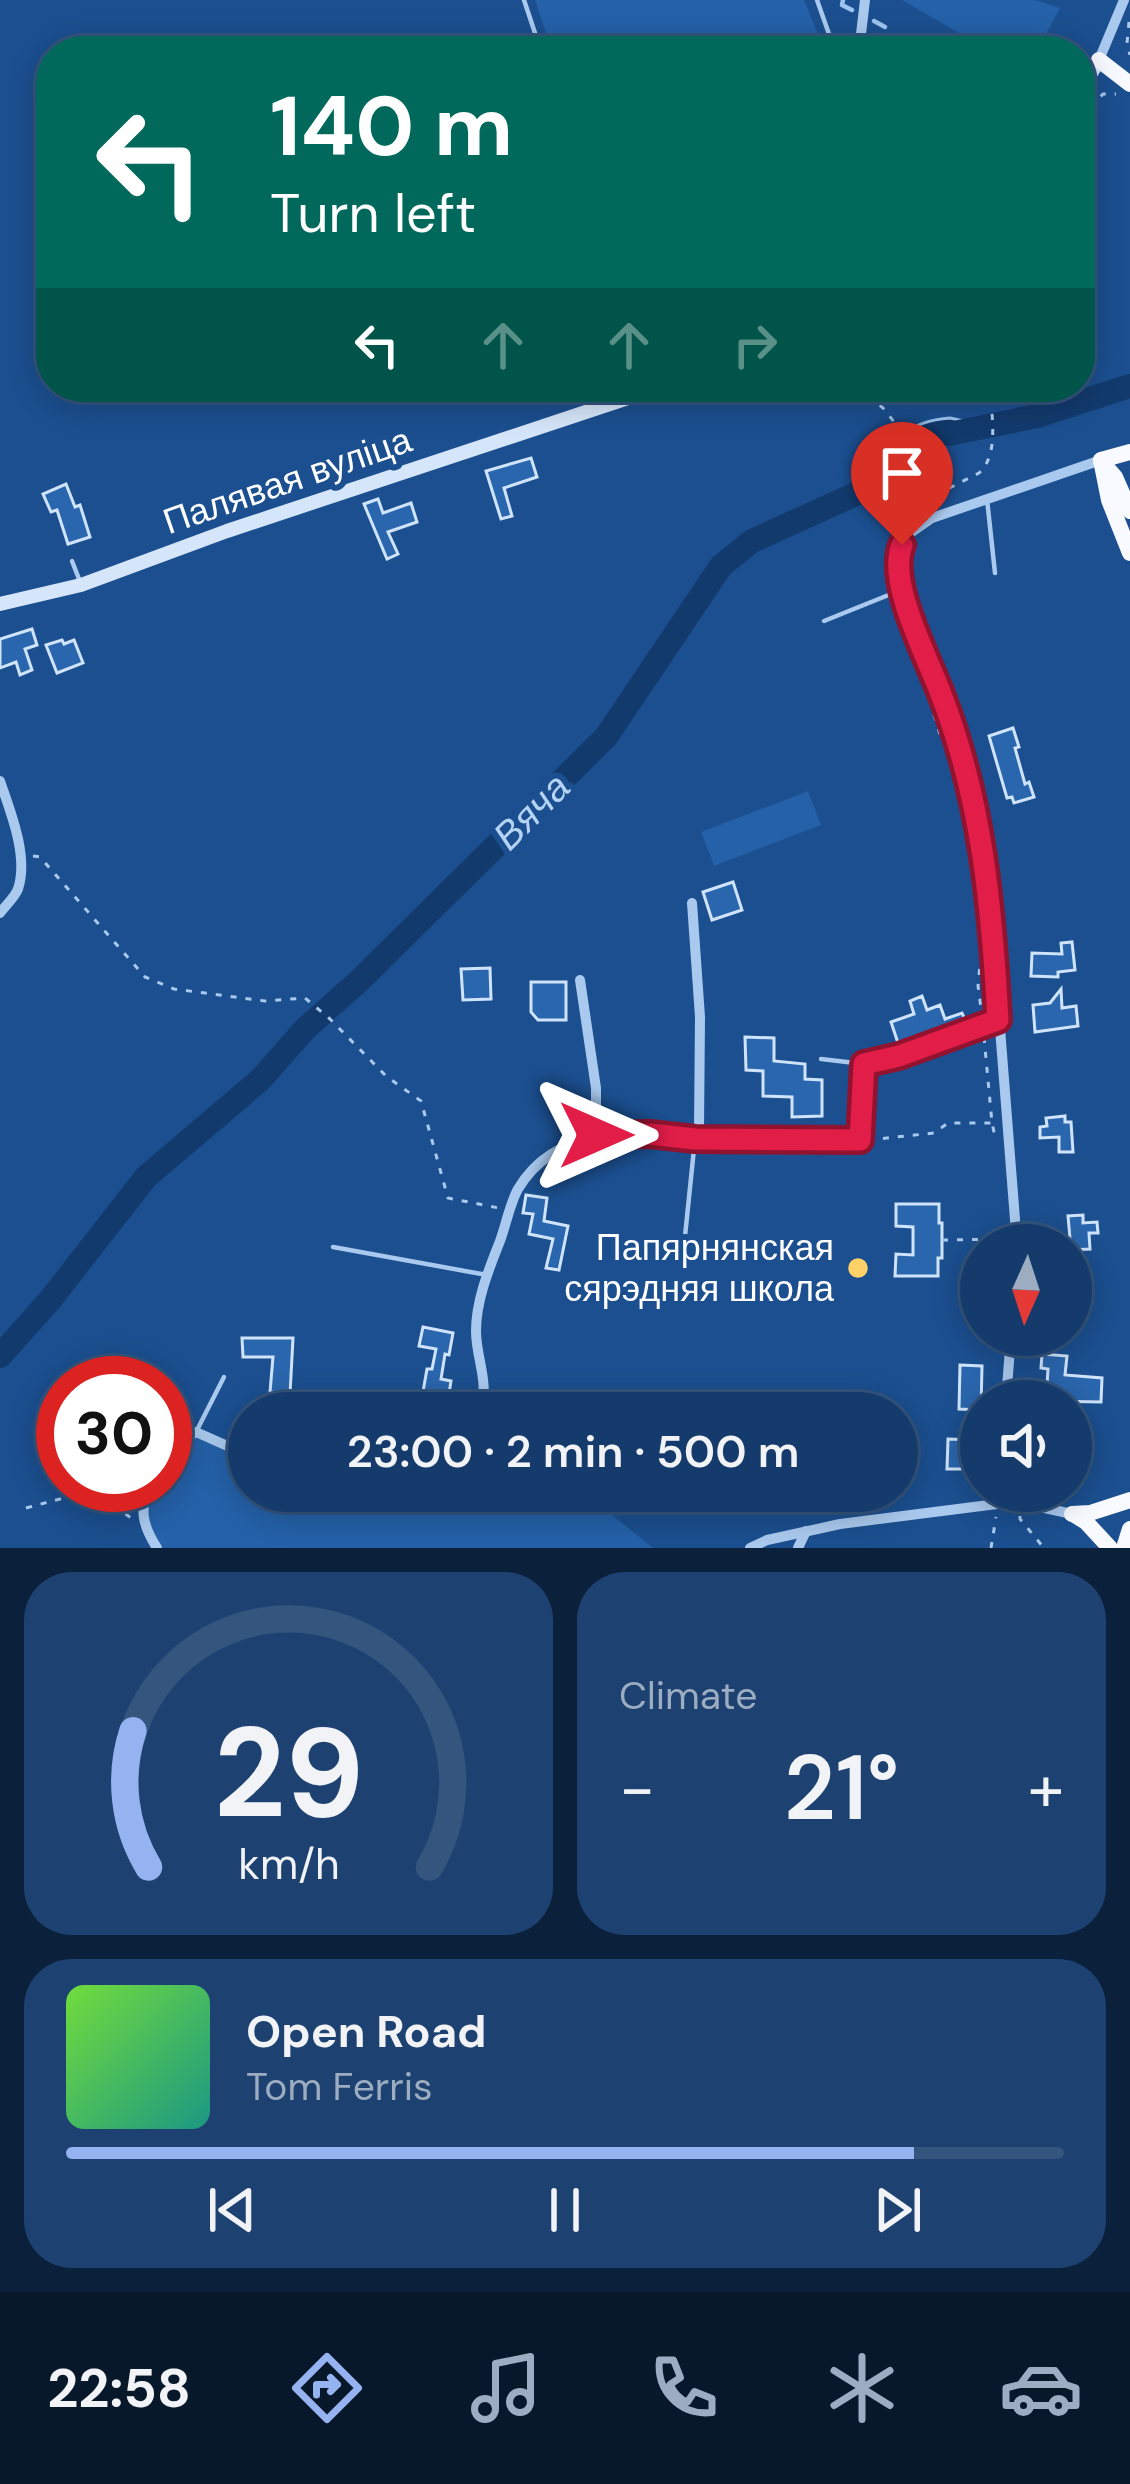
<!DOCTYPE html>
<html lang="en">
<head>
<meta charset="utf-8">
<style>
  body { margin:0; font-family:"DM Sans",sans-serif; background:#1d4271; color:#f1f3f6; height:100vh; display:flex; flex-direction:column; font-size:45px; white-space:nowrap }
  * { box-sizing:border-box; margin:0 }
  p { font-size:39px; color:#9dadc1 }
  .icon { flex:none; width:66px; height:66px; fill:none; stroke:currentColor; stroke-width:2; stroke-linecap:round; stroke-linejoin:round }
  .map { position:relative; height:1548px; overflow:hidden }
  .panel { display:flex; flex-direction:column; gap:24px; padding:24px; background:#0b203b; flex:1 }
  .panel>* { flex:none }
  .guide { position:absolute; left:36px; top:36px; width:1059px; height:366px; border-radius:48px; box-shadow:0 6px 30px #0003,0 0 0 3px #33557e; background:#00695c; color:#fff; overflow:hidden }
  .needle { width:78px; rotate:183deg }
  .tools { position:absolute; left:960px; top:1224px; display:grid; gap:24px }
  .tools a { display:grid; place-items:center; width:132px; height:132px; border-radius:50%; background:#143b6b; box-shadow:0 6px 30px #0003,0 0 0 3px #33557e; font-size:60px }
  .speed { position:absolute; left:36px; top:1356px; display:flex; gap:24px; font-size:60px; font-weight:700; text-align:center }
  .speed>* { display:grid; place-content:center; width:156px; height:156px; border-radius:50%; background:#143b6b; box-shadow:0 6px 30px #0003,0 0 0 3px #33557e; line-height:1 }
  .speed .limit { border:18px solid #d22; background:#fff; color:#111 }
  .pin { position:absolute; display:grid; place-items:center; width:102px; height:102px; color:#fff; margin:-123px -51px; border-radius:50% 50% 50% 0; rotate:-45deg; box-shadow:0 0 12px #0007 }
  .pin .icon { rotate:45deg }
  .me { position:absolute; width:132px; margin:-66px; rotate:90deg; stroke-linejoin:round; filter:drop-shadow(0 0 9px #0008) }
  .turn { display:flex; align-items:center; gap:42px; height:252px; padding:0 36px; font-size:54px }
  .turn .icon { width:156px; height:156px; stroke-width:2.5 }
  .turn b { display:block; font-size:84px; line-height:102px }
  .lanes { display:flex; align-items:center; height:114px; padding:0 36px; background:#0003; justify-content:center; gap:60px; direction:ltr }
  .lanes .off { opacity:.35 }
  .big { font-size:90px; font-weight:600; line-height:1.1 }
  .panel .widget { flex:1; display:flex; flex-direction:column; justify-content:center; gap:18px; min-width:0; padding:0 42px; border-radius:48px; background:#1d4271 }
  .panel .dial { align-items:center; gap:0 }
  .dial svg { height:312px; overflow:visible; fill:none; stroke:#33557e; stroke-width:7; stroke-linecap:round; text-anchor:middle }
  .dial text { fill:#f1f3f6; stroke:none }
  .song { display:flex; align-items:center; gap:36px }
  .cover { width:144px; height:144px; border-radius:18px; background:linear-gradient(135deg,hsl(100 70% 55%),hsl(170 70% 35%)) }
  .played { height:12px; border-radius:6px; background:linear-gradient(90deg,#95b2f1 85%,#33557e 85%) }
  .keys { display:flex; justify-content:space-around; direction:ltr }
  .heat { display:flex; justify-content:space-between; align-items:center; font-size:66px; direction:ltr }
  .panel .tiles { flex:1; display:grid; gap:24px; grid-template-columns:1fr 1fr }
  .widget:last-child { grid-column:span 2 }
  .trip { position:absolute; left:228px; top:1392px; width:690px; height:120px; border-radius:60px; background:#143b6b; box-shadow:0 6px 30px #0003,0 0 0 3px #33557e; font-weight:600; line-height:120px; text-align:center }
  .menu { display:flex; height:192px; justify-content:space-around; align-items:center; background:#08182b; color:#9dadc1 }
  .menu .icon { width:84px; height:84px }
  .menu .current { color:#95b2f1 }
  .menu b { font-size:54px; color:#f1f3f6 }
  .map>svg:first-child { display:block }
</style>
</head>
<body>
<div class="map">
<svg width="1130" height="1548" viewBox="0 0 1130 1548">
  <rect width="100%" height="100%" fill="#1b4f8f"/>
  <g fill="#2461a8">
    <polygon points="535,0 804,0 822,44 815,51 596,51 580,47 552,51"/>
    <polygon points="902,0 1035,0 1060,8 1037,51 990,51"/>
    <polygon points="808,791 821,825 714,866 701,832"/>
    <polygon points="196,1432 249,1451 249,1491 572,1491 612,1515 653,1548 157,1548 146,1531 151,1485 165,1485 165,1463"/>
  </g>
  <path fill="#123a6d" stroke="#9cc4f0" stroke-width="3" d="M950 418 968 422 980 429 941 442 898 474 858 493C887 453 895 422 950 418Z"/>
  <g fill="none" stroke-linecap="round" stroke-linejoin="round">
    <g stroke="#9cc4f0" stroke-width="4.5">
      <polyline points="843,0 842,5 852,10"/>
      <polyline points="874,21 885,27"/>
      <polyline points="1079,387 1082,401"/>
    </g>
    <g stroke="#123a6d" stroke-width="24">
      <polyline points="949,434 1037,416 1130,386"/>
      <polyline points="0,1356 50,1300 146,1177 260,1080 306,1028 358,982 606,737 721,566 752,541 858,493 900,464"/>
    </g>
  </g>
  <g fill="#2a66ad" stroke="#cfe3fa" stroke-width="3">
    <polygon points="531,458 537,477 504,488 512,516 501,519 486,471"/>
    <polygon points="66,484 75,507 80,505 90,537 68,544 57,510 51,512 43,494"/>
    <polygon points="378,499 383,513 411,503 417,522 388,532 398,554 387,559 364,504"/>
    <polygon points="32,629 37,645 25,649 32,670 20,675 16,662 0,668 0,639"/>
    <polygon points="62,640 64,644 74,640 83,663 57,673 46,645"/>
    <polygon points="1013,728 1019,747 1015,748 1025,784 1029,782 1034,797 1014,803 1012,797 1007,798 989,736"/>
    <polygon points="733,882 742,910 712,920 703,892"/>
    <polygon points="1072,942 1075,970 1058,972 1058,977 1031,976 1032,953 1062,954 1061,943"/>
    <polygon points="490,968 491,999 463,1000 461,969"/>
    <polygon points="531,982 566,982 566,1020 538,1020 531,1012"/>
    <polygon points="1061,989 1062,1008 1076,1006 1078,1026 1035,1032 1033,1005 1050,1003"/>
    <polygon points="922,996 927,1010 940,1005 945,1019 962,1013 967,1024 942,1033 940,1028 898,1043 891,1022 914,1014 910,1001"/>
    <polygon points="745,1037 774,1038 774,1061 805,1064 805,1079 822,1080 822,1116 792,1117 792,1097 763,1096 763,1071 746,1070"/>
    <polygon points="1065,1116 1065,1122 1071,1122 1073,1152 1059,1152 1059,1137 1040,1138 1040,1127 1047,1126 1046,1118"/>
    <polygon points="526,1195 547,1198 544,1221 568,1226 559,1270 546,1268 553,1239 529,1234 533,1214 523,1213"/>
    <polygon points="896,1204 939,1204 939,1223 942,1223 942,1258 938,1258 938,1276 895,1276 896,1254 913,1255 913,1227 896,1226"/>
    <polygon points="1083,1215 1083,1223 1097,1222 1098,1233 1089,1233 1090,1249 1071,1250 1068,1216"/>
    <polygon points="423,1327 453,1333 449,1355 445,1354 441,1379 451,1381 447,1407 421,1403 427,1369 432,1369 436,1349 419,1346"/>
    <polygon points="242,1338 293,1338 290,1394 270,1392 273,1357 243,1357"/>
    <polygon points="1042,1354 1067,1356 1065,1375 1102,1378 1101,1402 1046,1401 1048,1369 1041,1368"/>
    <polygon points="960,1365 982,1366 981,1410 959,1409"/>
    <polygon points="948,1439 973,1440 972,1469 947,1469"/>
  </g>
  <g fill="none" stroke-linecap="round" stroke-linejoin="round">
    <g stroke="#a9c9ee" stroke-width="3" stroke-dasharray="6 9" stroke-linecap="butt">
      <polyline points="1129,22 1127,43 1130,55"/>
      <polyline points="1080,118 1103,94 1116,94"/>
      <polyline points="856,387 883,408 899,428"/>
      <path d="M901 523 924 501 979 473C1000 454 991 414 990 387"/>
      <polyline points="925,686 940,734"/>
      <polyline points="33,856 40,857 145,977 174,989 265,1001 305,998 330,1019 386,1076 421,1101 448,1198 499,1208"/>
      <polyline points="981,954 978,986 982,1016"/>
      <polyline points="984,1037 992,1123 996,1141"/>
      <polyline points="868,1140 934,1133 948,1123 992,1123"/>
      <polyline points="942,1240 1004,1239"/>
      <path d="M26 1508C73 1496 89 1485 131 1518"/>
      <polyline points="1020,1516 1020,1519 1044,1548"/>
      <polyline points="991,1548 996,1517"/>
    </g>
    <g stroke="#a9c9ee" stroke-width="4.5">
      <polyline points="524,0 541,51"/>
      <polyline points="817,0 835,51"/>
      <polyline points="987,499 995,573"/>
      <polyline points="72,561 79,579"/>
      <polyline points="824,621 901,590"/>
      <polyline points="821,1059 864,1064 900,1056 998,1020"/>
      <polyline points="684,1246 695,1139 860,1140 864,1064"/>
      <polyline points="333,1247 487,1275"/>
      <polyline points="196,1432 224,1377"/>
    </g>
    <g stroke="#a9c9ee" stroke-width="10">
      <polyline points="859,51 865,0"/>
      <polyline points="1099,60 1124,0"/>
      <path d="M0 781C10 811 29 856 18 889 15 897 6 905 0 913"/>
      <polyline points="580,980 596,1088 596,1134"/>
      <polyline points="1017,1245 994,952 981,836 946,705 901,590 897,567 898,555 909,534 932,518 1101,460"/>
      <polyline points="1006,1401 1011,1335"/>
      <path d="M479 1413C491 1384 476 1360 476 1331 476 1300 489 1269 500 1241 506 1225 510 1203 518 1189 557 1124 632 1132 695 1139L699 1129 700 1017 692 903"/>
      <polyline points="165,1463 183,1440 196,1432 241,1452 249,1451"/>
      <path d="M151 1485C138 1509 143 1526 157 1548"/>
      <polyline points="750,1548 767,1540 840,1524 997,1504 1022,1503 1072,1514"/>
      <polyline points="798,1548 806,1531"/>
    </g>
    <g stroke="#d6e6fa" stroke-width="14">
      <polyline points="1080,92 1099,60"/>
      <polyline points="0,604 81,585 227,531 661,387"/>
    </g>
    <g stroke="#f8faff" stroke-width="16">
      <polyline points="1099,60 1130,84"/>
      <polyline points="1101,460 1109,500 1130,553"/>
      <polyline points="1101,460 1130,452"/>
      <polyline points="1101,461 1115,477 1130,511"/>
      <polyline points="1072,1514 1090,1513 1130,1500"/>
      <polyline points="1073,1514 1086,1522 1110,1548"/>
      <polyline points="1124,1548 1130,1529"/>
    </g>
  </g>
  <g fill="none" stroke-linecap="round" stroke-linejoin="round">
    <defs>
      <path id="route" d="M596 1135 650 1134 695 1139 860 1140 864 1064 899 1056 998 1020C992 907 982 800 941 694 927 656 887 582 902 545"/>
    </defs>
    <use href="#route" stroke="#92132f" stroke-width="30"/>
    <use href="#route" stroke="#e11d48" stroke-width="21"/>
  </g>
  <circle fill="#ffd166" stroke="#1b4f8f" stroke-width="4.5" cx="858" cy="1268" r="12"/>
  <g text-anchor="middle" stroke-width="12" stroke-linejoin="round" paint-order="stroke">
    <g font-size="36" fill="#fff" stroke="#1b4f8f">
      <text transform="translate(287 480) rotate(-19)" y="13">Палявая вуліца</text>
    </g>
    <g font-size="36" fill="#fff" stroke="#1b4f8f" text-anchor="end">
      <text x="834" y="1260">Папярнянская<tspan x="834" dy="41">сярэдняя школа</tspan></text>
    </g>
    <g font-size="39" font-style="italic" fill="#b5d3f5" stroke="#1b4f8f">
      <text transform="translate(531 811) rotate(-45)" y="14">Вяча</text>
    </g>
  </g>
</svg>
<div class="tools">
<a><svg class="needle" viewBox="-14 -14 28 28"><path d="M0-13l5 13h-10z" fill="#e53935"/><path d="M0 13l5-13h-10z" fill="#9dadc1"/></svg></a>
<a><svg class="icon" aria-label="sound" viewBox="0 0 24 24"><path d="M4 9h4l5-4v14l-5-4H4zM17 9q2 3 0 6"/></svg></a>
</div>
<div class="speed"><div class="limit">30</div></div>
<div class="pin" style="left:902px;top:545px;background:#d93025"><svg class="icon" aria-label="arrive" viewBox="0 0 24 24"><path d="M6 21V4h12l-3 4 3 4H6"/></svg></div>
<svg class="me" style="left:596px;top:1135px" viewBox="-20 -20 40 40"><path d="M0-17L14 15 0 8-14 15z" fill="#e11d48" stroke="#fff" stroke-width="4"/></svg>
<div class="trip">23:00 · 2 min · 500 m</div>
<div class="guide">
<div class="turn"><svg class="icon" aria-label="left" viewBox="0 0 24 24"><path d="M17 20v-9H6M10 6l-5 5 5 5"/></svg><div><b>140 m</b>Turn left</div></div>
<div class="lanes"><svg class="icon" aria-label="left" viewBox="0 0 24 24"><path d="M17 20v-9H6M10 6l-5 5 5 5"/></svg><svg class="icon off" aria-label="ahead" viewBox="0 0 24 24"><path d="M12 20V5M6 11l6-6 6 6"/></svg><svg class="icon off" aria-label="ahead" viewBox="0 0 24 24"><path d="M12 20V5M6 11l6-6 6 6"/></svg><svg class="icon off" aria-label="right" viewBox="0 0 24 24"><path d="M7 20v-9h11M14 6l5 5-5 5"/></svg></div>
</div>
</div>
<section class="panel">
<div class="tiles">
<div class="widget dial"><svg viewBox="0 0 100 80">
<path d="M14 69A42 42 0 1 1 86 69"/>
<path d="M14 69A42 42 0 0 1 10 34" stroke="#95b2f1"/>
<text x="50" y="56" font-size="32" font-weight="700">29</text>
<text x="50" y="72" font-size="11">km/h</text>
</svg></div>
<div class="widget"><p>Climate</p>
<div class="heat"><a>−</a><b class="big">21°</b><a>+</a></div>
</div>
<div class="widget">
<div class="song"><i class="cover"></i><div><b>Open Road</b><p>Tom Ferris</p></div></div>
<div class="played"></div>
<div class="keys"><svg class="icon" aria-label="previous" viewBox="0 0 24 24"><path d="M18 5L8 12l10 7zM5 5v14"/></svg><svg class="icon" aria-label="pause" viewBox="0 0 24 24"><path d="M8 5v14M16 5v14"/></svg><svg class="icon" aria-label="next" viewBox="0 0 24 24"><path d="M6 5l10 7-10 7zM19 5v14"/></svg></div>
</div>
</div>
</section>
<nav class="menu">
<b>22:58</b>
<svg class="icon current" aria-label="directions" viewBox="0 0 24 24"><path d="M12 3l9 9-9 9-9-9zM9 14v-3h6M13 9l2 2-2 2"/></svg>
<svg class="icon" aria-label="music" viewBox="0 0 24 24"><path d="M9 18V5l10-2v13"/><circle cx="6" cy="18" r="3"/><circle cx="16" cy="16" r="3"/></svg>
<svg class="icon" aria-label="phone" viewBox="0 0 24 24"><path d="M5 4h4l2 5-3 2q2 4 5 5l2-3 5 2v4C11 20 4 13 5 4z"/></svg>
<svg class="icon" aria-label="climate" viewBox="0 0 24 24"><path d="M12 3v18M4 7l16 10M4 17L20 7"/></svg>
<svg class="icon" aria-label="car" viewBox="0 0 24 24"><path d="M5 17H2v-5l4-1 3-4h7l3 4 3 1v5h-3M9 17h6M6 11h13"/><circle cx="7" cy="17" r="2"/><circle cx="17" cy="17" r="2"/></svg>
</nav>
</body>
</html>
